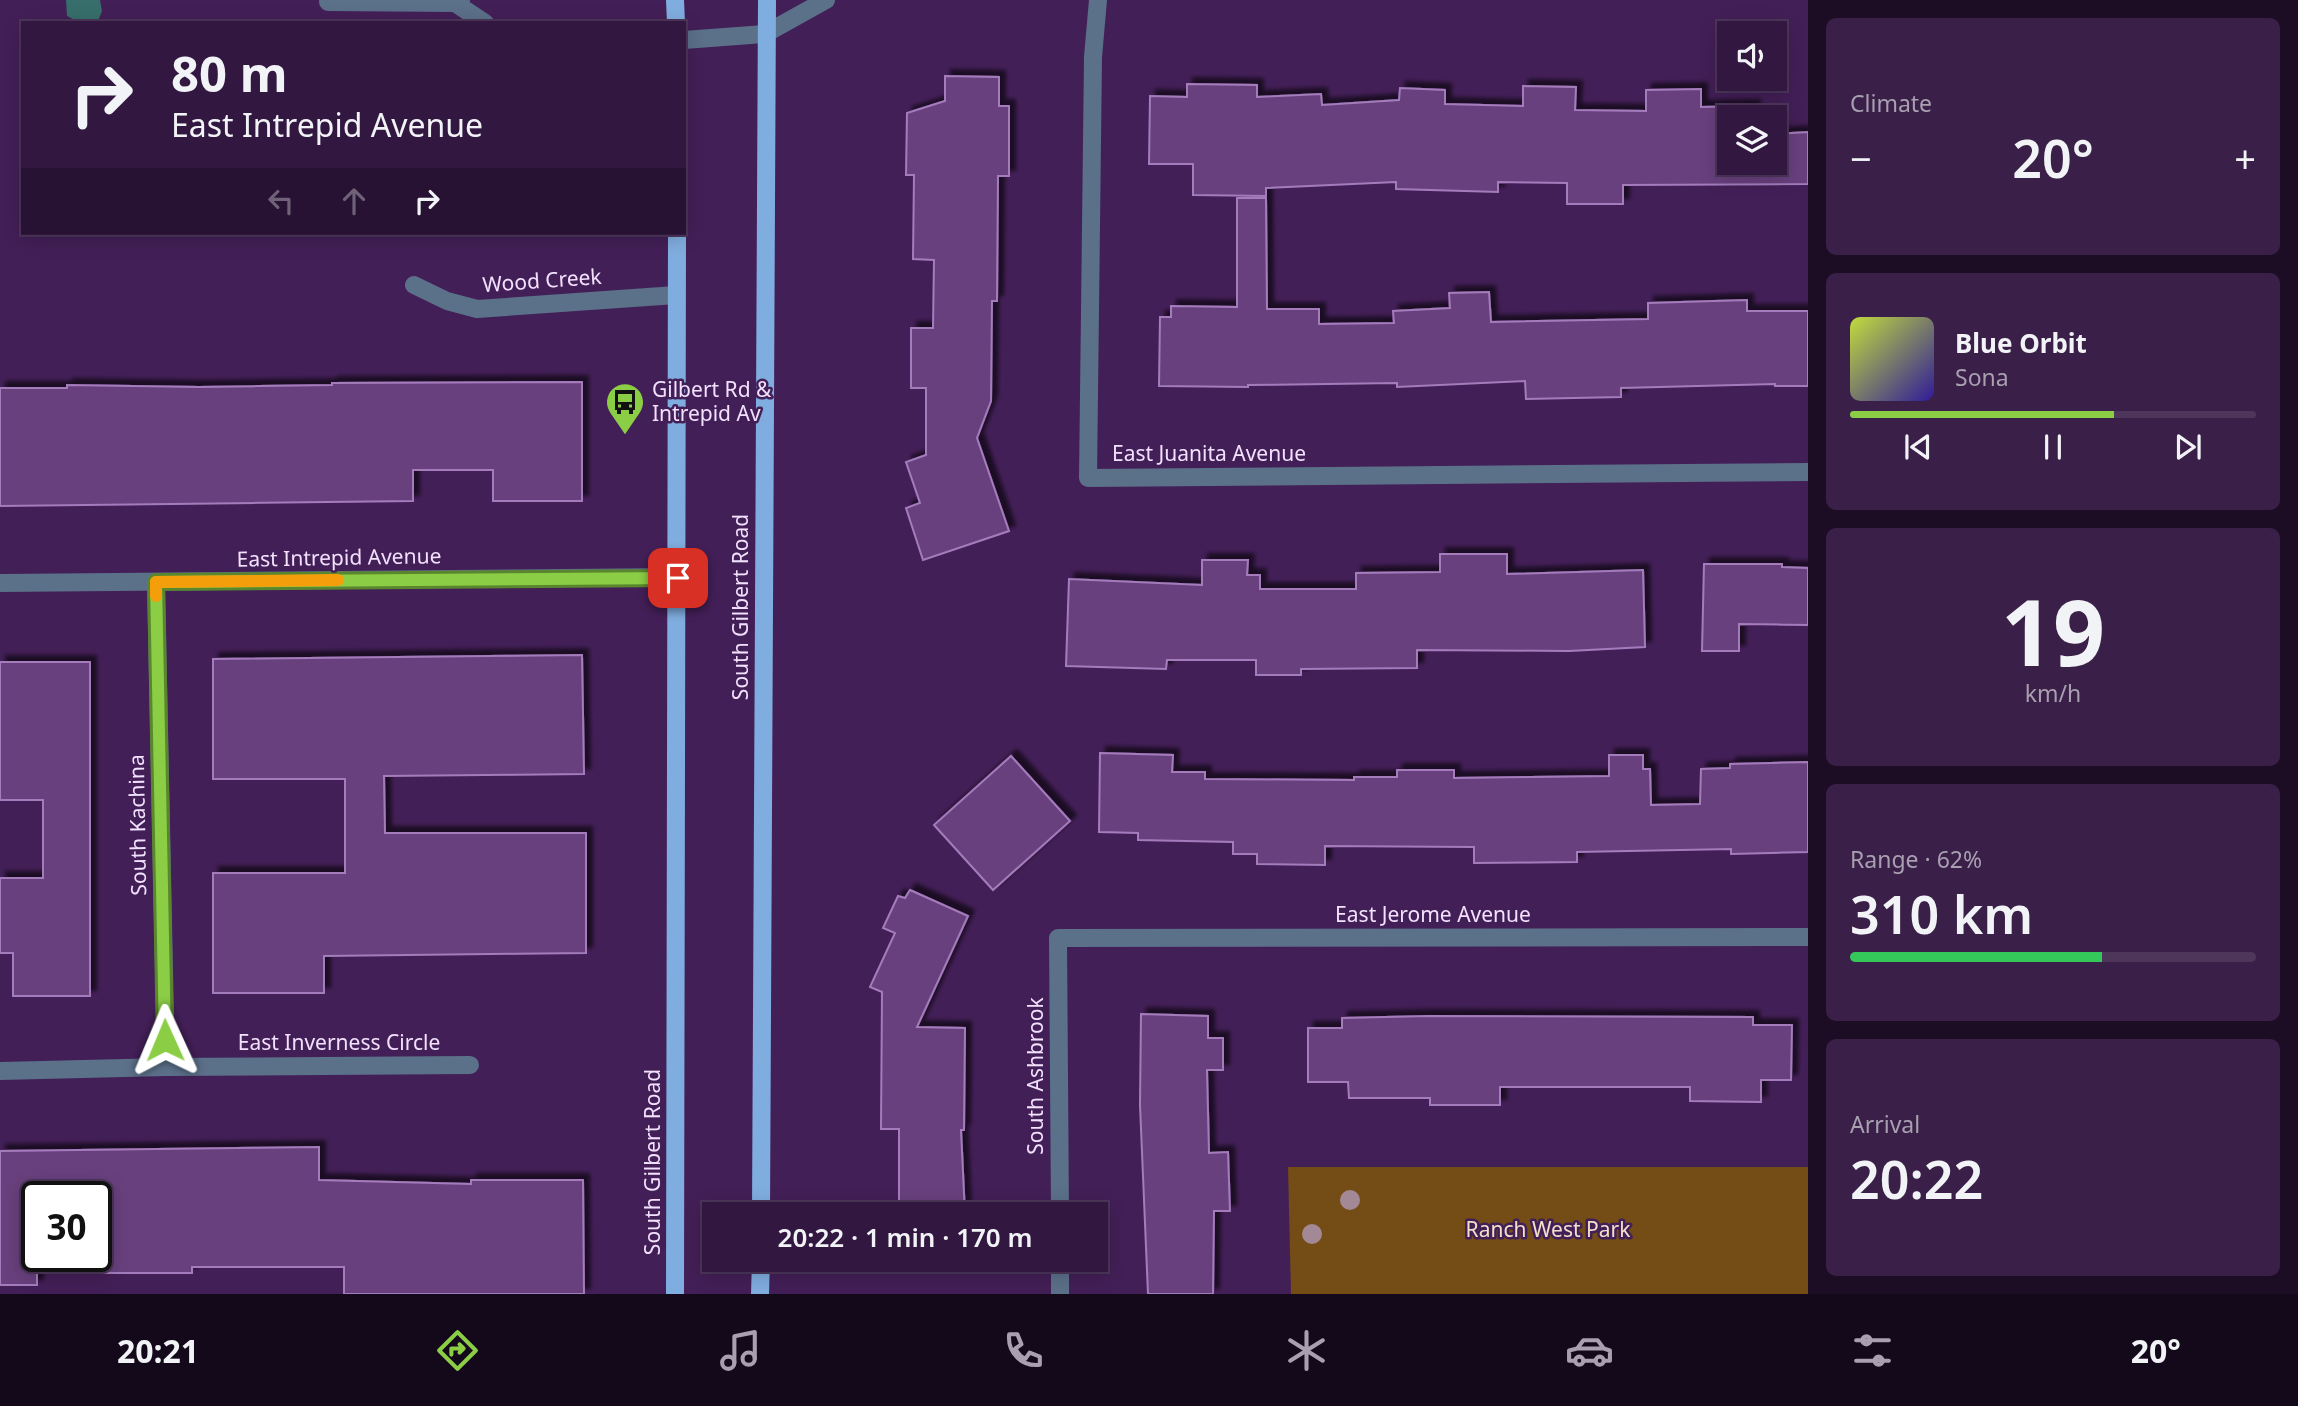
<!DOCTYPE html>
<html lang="en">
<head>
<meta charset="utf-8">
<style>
  body { margin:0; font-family:"Noto Sans",sans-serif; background:#3a2048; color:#f1f3f6; height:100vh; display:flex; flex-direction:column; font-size:26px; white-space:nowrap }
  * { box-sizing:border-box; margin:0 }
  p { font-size:23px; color:#a89fb1 }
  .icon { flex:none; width:38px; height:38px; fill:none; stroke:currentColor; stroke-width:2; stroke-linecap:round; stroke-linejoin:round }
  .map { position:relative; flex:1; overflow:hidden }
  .details { display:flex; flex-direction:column; gap:18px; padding:18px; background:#1c0d24; width:490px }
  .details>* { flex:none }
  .banner { position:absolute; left:21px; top:21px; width:665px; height:214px; border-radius:0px; box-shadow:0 4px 18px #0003,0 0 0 2px #4d365a; background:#321741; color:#f1f3f6; overflow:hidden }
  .tools { position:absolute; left:1717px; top:21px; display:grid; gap:14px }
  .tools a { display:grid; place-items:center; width:70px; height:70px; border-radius:0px; background:#321741; box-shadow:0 4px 18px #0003,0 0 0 2px #4d365a; font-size:35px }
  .speed { position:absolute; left:21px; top:1181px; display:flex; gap:14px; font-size:35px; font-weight:700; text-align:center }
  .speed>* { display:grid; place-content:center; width:91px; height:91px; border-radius:50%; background:#321741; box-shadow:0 4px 18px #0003,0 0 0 2px #4d365a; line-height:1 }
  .speed .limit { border:4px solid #111; border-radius:10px; background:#fff; color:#111 }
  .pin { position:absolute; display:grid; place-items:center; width:60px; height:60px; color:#fff; margin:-30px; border-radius:14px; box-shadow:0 4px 10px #0006 }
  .me { position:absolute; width:77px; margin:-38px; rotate:359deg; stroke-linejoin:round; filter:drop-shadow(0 0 5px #0008) }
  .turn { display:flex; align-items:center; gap:24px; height:147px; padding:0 35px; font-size:32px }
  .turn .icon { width:91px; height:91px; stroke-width:2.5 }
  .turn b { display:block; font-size:49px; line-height:60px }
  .lanes { display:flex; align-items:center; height:66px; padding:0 35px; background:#0003; justify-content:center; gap:35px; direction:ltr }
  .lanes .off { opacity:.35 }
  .big { font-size:52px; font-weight:600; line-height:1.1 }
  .details .tile { flex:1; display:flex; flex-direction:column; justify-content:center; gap:10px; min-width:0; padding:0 24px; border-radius:10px; background:#3a2048 }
  .details .dial { align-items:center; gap:0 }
  .dial b { font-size:91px; line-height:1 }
  .song { display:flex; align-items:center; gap:21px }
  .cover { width:84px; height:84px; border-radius:10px; background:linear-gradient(135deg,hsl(70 70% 55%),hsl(250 70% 35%)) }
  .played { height:7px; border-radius:4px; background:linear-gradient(90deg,#8bce46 65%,#4d365a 65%) }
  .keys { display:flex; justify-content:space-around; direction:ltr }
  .heat { display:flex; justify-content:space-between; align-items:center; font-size:38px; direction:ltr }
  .charge { height:10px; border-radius:5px; background:linear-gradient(90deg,#34c759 62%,#4d365a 0) }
  .trip { position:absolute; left:702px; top:1202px; width:406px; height:70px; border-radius:0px; background:#321741; box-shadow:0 4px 18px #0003,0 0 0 2px #4d365a; font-weight:600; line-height:70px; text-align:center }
  .tab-bar { display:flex; height:112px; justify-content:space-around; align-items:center; background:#14091a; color:#a89fb1 }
  .tab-bar .icon { width:49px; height:49px }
  .tab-bar .on { color:#8bce46 }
  .tab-bar b { font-size:32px; color:#f1f3f6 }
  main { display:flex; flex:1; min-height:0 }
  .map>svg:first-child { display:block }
</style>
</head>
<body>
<main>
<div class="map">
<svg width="1808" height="1294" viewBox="0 0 1808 1294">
  <defs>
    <filter id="shadow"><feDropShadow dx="6" dy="-6" stdDeviation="2" flood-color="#0009"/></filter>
  </defs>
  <rect width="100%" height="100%" fill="#431f57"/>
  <polygon fill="#734d15" points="1288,1167 1808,1167 1808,1294 1291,1294"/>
  <polygon fill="#376e6b" points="66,0 100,0 102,11 98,21 81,23 67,16"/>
  <g fill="#67417d" stroke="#a47cbc" stroke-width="2" filter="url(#shadow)">
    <polygon points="945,76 999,77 999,106 1009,106 1009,176 998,176 997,301 992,301 991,401 977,438 1009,531 923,560 906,508 920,503 906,462 926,455 926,388 911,388 911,328 933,328 934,260 913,259 914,175 906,175 907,113 945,101"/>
    <polygon points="1187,84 1257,85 1257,97 1321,94 1322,105 1399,100 1400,88 1445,90 1445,104 1523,106 1523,86 1576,87 1575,110 1646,111 1646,90 1701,89 1701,107 1754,106 1754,117 1729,117 1729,163 1774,163 1774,134 1808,132 1808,184 1623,185 1623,204 1567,204 1567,183 1498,182 1498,192 1396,189 1396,182 1266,188 1266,196 1193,195 1193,164 1149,164 1150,96 1187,97"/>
    <polygon points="1237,198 1266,198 1267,309 1319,309 1319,324 1394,323 1393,311 1450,308 1449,293 1489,292 1491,322 1648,319 1648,303 1747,300 1747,311 1808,311 1808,386 1775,386 1775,384 1621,388 1621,397 1526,399 1525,381 1397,387 1397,383 1248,385 1248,387 1159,386 1160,317 1171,317 1171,306 1237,307"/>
    <polygon points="582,382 582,501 493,501 493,470 413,470 413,501 0,506 0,388 67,388 67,385 199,387 332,385 332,383"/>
    <polygon points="1440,554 1507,554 1507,574 1643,570 1645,647 1569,651 1417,650 1417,668 1301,669 1301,675 1256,675 1256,660 1167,660 1166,669 1066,666 1069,579 1202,585 1202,560 1248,560 1247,575 1260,575 1260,589 1356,589 1356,573 1440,572"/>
    <polygon points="1704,564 1782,564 1782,567 1808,568 1808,625 1739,624 1739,651 1702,651"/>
    <polygon points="582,655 584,774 384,776 385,833 586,833 586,953 324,956 324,993 213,993 213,873 345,873 345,779 213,779 213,659"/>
    <polygon points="0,662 90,662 90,996 13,996 13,953 0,953 0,878 43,878 43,800 0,800"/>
    <polygon points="1100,753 1173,755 1172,772 1205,772 1205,779 1354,780 1354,777 1397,777 1397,770 1454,770 1454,778 1609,776 1609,755 1643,755 1643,769 1650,769 1651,805 1700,804 1701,769 1730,768 1730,764 1808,762 1808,852 1731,854 1731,849 1577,852 1577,862 1474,863 1474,847 1325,846 1325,865 1257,864 1257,854 1233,854 1233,842 1138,840 1138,833 1099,832"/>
    <polygon points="1011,756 1070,821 993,890 934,825"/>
    <polygon points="910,890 968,916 917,1027 965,1028 964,1130 961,1130 965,1214 899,1214 899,1129 881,1129 882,992 870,987 895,933 883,928 898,896 905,898"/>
    <polygon points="1141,1014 1208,1016 1208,1038 1223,1038 1223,1070 1207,1070 1209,1153 1228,1152 1230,1211 1214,1211 1213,1294 1148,1294 1140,1105"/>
    <polygon points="1429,1016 1753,1017 1753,1025 1792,1025 1791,1080 1761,1080 1761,1102 1690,1101 1690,1087 1500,1087 1500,1105 1430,1105 1430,1098 1349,1098 1348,1082 1308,1082 1308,1028 1342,1028 1342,1018"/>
    <polygon points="319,1147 319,1180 471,1184 471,1180 583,1180 584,1294 344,1294 344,1267 192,1267 192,1273 96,1273 96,1197 37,1197 37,1285 0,1285 0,1151"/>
  </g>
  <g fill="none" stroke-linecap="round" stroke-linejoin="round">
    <g stroke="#5b7089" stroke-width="18">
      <polyline points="328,2 455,3 461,0"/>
      <polyline points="455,3 485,23"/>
      <polyline points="414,285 447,301 477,309 676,295"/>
    </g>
    <g stroke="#5b7089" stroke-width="18">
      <polyline points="1098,0 1093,57 1088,478 1808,472"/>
      <polyline points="684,40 765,34 826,0"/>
      <polyline points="156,582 166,1067"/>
      <polyline points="0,583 678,577"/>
      <polyline points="0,1071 166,1067 470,1065"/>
      <polyline points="1060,1214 1058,938 1808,937"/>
      <polyline points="1060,1260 1060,1294"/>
    </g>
    <g stroke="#80addf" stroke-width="18">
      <polyline points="675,0 676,23"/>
      <polyline points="761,1214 767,0"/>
      <polyline points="675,1294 677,233"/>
      <polyline points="760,1294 761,1260"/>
    </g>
  </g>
  <g fill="#a38996">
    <circle cx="1350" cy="1200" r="10"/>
    <circle cx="1312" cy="1234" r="10"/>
  </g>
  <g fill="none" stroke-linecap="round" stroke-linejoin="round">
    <defs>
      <polyline id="route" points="165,1040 156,582 678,578"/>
    </defs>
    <use href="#route" stroke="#5a862e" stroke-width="18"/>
    <use href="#route" stroke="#8bce46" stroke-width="12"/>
    <polyline stroke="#f59e0b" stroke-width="12" points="156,596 156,582 338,580"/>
  </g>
  <defs>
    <symbol id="bus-pin" viewBox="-11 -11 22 30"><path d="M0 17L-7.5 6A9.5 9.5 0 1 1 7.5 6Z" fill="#8bce46" stroke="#431f57"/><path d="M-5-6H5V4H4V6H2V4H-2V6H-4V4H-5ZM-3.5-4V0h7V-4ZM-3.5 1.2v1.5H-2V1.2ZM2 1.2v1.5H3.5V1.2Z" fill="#111"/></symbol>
  </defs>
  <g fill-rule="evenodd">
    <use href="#bus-pin" x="603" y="380" width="44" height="60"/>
  </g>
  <g text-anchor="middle" stroke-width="5" stroke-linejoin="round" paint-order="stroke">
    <g font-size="21" fill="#f2e1fd" stroke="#431f57">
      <text transform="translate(542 281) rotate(-4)" y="7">Wood Creek</text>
      <text x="1209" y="461">East Juanita Avenue</text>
      <text transform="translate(339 558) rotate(-1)" y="7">East Intrepid Avenue</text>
      <text transform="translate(741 607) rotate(-90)" y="7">South Gilbert Road</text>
      <text transform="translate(138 825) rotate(-91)" y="7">South Kachina</text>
      <text x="1433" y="922">East Jerome Avenue</text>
      <text x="339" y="1050">East Inverness Circle</text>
      <text transform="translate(1036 1076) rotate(-90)" y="7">South Ashbrook</text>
      <text transform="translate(653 1162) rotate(-90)" y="7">South Gilbert Road</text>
    </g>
    <g font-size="21" fill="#f2e1fd" stroke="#431f57" text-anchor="start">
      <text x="652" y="397">Gilbert Rd &amp;<tspan x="652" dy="24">Intrepid Av</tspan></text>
    </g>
    <g font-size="21" fill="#f1dfc9" stroke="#431f57">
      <text x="1548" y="1237">Ranch West Park</text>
    </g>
  </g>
</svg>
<div class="tools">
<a><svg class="icon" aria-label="sound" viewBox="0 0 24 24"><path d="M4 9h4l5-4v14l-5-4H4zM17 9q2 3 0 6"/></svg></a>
<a><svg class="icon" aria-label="layers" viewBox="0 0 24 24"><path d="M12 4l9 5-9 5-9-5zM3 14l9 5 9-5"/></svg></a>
</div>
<div class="speed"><div class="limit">30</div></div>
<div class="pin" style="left:678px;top:578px;background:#d93025"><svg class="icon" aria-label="arrive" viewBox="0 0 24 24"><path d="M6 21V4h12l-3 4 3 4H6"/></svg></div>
<svg class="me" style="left:165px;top:1040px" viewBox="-20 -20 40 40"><path d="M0-17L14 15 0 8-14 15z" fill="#8bce46" stroke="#fff" stroke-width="4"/></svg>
<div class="trip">20:22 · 1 min · 170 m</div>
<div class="banner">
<div class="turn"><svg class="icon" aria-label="right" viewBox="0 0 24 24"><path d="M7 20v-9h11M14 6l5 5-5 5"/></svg><div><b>80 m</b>East Intrepid Avenue</div></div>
<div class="lanes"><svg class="icon off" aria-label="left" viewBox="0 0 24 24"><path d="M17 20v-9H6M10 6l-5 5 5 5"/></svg><svg class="icon off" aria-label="ahead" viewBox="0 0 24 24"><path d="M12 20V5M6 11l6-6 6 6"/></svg><svg class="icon" aria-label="right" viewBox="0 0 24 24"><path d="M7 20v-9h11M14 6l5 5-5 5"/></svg></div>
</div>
</div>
<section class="details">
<div class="tile"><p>Climate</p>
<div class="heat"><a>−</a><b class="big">20°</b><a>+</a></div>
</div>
<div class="tile">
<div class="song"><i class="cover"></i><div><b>Blue Orbit</b><p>Sona</p></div></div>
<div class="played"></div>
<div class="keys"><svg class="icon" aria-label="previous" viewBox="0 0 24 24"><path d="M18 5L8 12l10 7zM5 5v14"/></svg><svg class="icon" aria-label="pause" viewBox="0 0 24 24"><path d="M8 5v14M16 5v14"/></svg><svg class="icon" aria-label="next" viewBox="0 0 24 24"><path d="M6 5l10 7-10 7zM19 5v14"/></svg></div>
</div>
<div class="tile dial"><b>19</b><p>km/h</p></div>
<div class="tile"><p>Range · 62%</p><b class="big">310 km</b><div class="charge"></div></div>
<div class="tile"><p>Arrival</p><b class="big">20:22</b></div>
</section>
</main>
<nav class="tab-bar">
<b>20:21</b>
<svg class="icon on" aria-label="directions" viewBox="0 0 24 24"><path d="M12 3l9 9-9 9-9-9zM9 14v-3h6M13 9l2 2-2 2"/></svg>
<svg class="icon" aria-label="music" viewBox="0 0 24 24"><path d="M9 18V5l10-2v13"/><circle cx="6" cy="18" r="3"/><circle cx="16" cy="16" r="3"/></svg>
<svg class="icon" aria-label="phone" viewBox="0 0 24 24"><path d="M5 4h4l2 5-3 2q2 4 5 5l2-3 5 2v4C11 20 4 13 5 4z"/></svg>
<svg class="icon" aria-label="climate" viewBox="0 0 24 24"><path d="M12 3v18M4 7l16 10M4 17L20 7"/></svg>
<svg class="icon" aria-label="car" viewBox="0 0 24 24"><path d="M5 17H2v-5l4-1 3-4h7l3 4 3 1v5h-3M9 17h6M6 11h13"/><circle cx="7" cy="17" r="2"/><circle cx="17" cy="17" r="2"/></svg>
<svg class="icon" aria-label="filters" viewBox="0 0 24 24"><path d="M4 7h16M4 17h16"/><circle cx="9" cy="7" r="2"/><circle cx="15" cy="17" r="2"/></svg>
<b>20°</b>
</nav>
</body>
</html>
